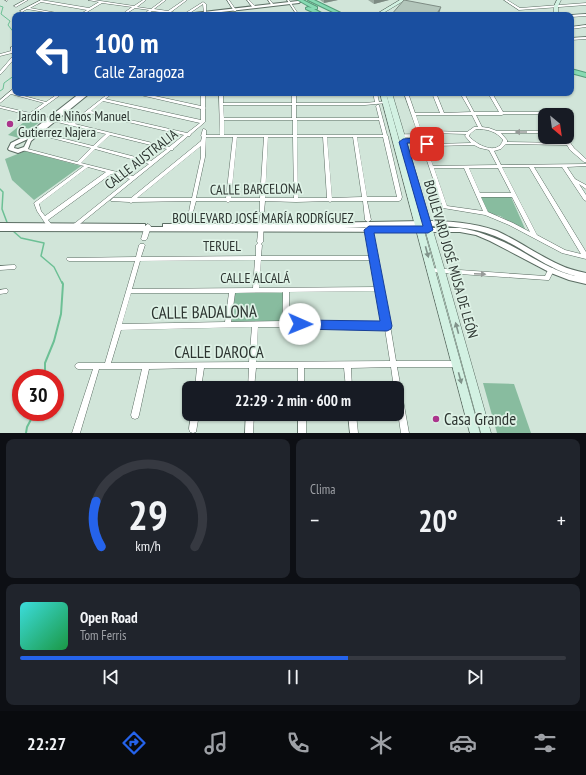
<!DOCTYPE html>
<html lang="es">
<head>
<meta charset="utf-8">
<style>
  body { margin:0; font-family:"PT Sans Narrow",sans-serif; background:#20242c; color:#f1f3f6; height:100vh; display:flex; flex-direction:column; font-size:15px; white-space:nowrap }
  * { box-sizing:border-box; margin:0 }
  p { font-size:13px; color:#9ea1a6 }
  .icon { flex:none; width:22px; height:22px; fill:none; stroke:currentColor; stroke-width:2; stroke-linecap:round; stroke-linejoin:round }
  .map { position:relative; height:433px; overflow:hidden }
  .side { display:flex; flex-direction:column; gap:6px; padding:6px; background:#0d0f14; flex:1 }
  .side>* { flex:none }
  .banner { position:absolute; left:12px; top:12px; width:562px; height:84px; border-radius:8px; box-shadow:0 1px 3px #0004; background:#1a4fa0; color:#fff; overflow:hidden }
  .needle { width:26px; rotate:151deg }
  .buttons { position:absolute; left:538px; top:108px; display:grid; gap:8px }
  .buttons a { display:grid; place-items:center; width:36px; height:36px; border-radius:8px; background:#171b24; box-shadow:0 1px 3px #0004; font-size:20px }
  .speed { position:absolute; left:12px; top:369px; display:flex; gap:8px; font-size:20px; font-weight:700; text-align:center }
  .speed>* { display:grid; place-content:center; width:52px; height:52px; border-radius:50%; background:#171b24; box-shadow:0 1px 3px #0004; line-height:1 }
  .speed .limit { border:6px solid #d22; background:#fff; color:#111 }
  .pin { position:absolute; display:grid; place-items:center; width:34px; height:34px; color:#fff; margin:-17px; border-radius:8px; box-shadow:0 2px 6px #0006 }
  .me { position:absolute; width:44px; margin:-22px; rotate:91deg; stroke-linejoin:round; filter:drop-shadow(0 0 3px #0008) }
  .turn { display:flex; align-items:center; gap:14px; height:84px; padding:0 16px; font-size:18px }
  .turn .icon { width:52px; height:52px; stroke-width:2.5 }
  .turn b { display:block; font-size:28px; line-height:34px }
  .big { font-size:30px; font-weight:600; line-height:1.1 }
  .side .widget { flex:1; display:flex; flex-direction:column; justify-content:center; gap:6px; min-width:0; padding:0 14px; border-radius:8px; background:#20242c }
  .side .dial { align-items:center; gap:0 }
  .dial svg { height:104px; overflow:visible; fill:none; stroke:#363941; stroke-width:7; stroke-linecap:round; text-anchor:middle }
  .dial text { fill:#f1f3f6; stroke:none }
  .song { display:flex; align-items:center; gap:12px }
  .cover { width:48px; height:48px; border-radius:6px; background:linear-gradient(135deg,hsl(180 70% 55%),hsl(140 70% 35%)) }
  .played { height:4px; border-radius:2px; background:linear-gradient(90deg,#2563eb 60%,#363941 60%) }
  .keys { display:flex; justify-content:space-around; direction:ltr }
  .heat { display:flex; justify-content:space-between; align-items:center; font-size:22px; direction:ltr }
  .side .tiles { flex:1; display:grid; gap:6px; grid-template-columns:1fr 1fr }
  .widget:last-child { grid-column:span 2 }
  .trip { position:absolute; left:182px; top:381px; width:222px; height:40px; border-radius:8px; background:#171b24; box-shadow:0 1px 3px #0004; font-weight:600; line-height:40px; text-align:center }
  .dock { display:flex; height:64px; justify-content:space-around; align-items:center; background:#090b0e; color:#9ea1a6 }
  .dock .icon { width:28px; height:28px }
  .dock .selected { color:#2563eb }
  .dock b { font-size:18px; color:#f1f3f6 }
  .map>svg:first-child { display:block }
</style>
</head>
<body>
<div class="map">
<svg width="586" height="433" viewBox="0 0 586 433">
  <rect width="100%" height="100%" fill="#d1e5d9"/>
  <g fill="#88bc9f">
    <polygon points="29,118 41,121 19,138 8,135"/>
    <polygon points="25,151 81,166 34,200 12,180 5,159"/>
    <polygon points="480,196 511,197 526,231 500,216 487,213"/>
    <polygon points="235,293 283,293 282,322 232,322"/>
    <polygon points="483,383 514,384 531,433 497,433"/>
  </g>
  <g fill="none" stroke-linecap="round" stroke-linejoin="round">
    <g stroke="#6cc095" stroke-width="1">
      <polyline points="0,6 3,7 1,14 10,21 8,25 15,34"/>
      <polyline points="0,91 3,89 4,83 15,75"/>
    </g>
    <g stroke="#6cc095" stroke-width="1.5">
      <polyline points="0,189 3,192 2,209 8,225"/>
      <polyline points="13,231 21,238 44,243 41,256 54,267 62,283"/>
    </g>
    <g stroke="#6cc095" stroke-width="2">
      <polyline points="45,378 45,363 54,341 61,314 63,284 62,282"/>
      <polyline points="26,433 27,427 35,412"/>
    </g>
    <defs>
      <g id="minor">
        <polygon points="5,0 8,0 7,1"/>
        <polygon points="25,0 28,0 16,7 14,6"/>
        <polygon points="41,0 89,8 99,2 88,0 94,0 134,6 143,0 146,0 137,7 151,9 163,0 166,0 154,9 168,11 184,0 187,0 171,12 184,14 203,2 206,4 206,13 205,14 204,13 203,4 187,15 180,15 169,13 168,14 167,13 152,11 146,15 143,15 149,10 135,8 124,15 121,15 132,7 102,3 82,15 79,15 87,10 41,2 30,8 68,15 62,15 27,9 22,12 20,11"/>
        <polygon points="227,0 229,0 236,10 236,11 234,11"/>
        <polygon points="247,0 249,0 255,6 255,8 253,8"/>
        <polygon points="268,0 270,0 274,5 274,6 272,6"/>
        <polygon points="287,0 289,0 299,15 297,15"/>
        <polygon points="504,0 507,0 520,8 586,3 586,5 519,10"/>
        <polygon points="586,14 586,16 571,17 571,15"/>
        <polygon points="586,25 586,27 571,29 571,27"/>
        <polygon points="586,37 586,39 571,40 571,38"/>
        <polygon points="11,47 13,47 15,50 15,58 1,74 0,74 0,71 13,56 12,53 0,56 0,54 11,51"/>
        <path d="M14 88H15V91L13 93 46 102 59 93H63L34 114 71 123 109 93H113L105 99 201 120V109L136 94 134 93H141L201 106V93H205V107L206 108 205 109V122L191 134 190 136H188L173 149V150H171L75 228H71L70 227 130 179 111 174 48 220 52 225 49 227 47 226 37 211 34 203 84 166 22 150V149L24 148 77 162 91 148 36 134V132H37L93 146 106 134 0 108V106L30 113 44 103 11 94 0 103V100ZM103 101 200 123 187 133 91 111ZM89 113 184 135 169 147 75 124ZM110 135 167 149 151 161 97 147ZM95 149 149 164 133 176 81 163ZM88 167 106 172 45 216 41 211 39 204Z"/>
        <polygon points="70,93 77,93 83,95 81,96"/>
        <path d="M219 93H223V103H292V93H296V103H365L375 102 373 93H377L379 102 386 101 388 102 387 103 365 105H296V118H379L376 106 377 105H379L387 135 388 136V137L402 197 401 200 399 201H367L371 220 368 222 365 220 363 201H332L330 202 328 201 296 202 265 201 264 212 262 214 260 212V201H230L228 203 226 201H196L193 212 192 213 193 215 191 226 188 228 185 226 189 215 190 213 189 212 191 201 133 202 131 203 129 202 111 201V200L113 198H131L201 141 202 137 201 136 203 129H204L206 130V135H220ZM223 105H292V118H224ZM224 120H293V135H224ZM297 120H379L383 135H297ZM206 137H233L226 198H196L205 157ZM237 137H264L260 198H231ZM268 137H293L294 198H265ZM297 137H323L327 198H298ZM327 137H353L362 197 332 198ZM357 137H383L397 197H367ZM201 146V157L192 198H137Z"/>
        <path d="M404 93H408L415 113H440L432 93H436L444 113 471 112 460 93H464L474 112H499L488 93H492L503 112H546L552 115 545 114H504L502 115H476L482 127 489 128 497 131H545V133H501L507 140V142L566 143 562 137H566L574 148 586 159V162H584L570 150 567 145 506 144 501 149 494 151 501 165 586 164V166L567 167 575 179 586 185V189L579 184 586 195V201L584 200 562 167H534L586 252V259L562 253 509 225 485 215 443 208 421 143C415 142 406 144 401 141 406 138 415 139 420 141L419 136C413 137 404 139 399 136 404 133 412 135 418 134ZM416 115H472L478 127H474L467 132 431 131 422 133ZM476 129C487 129 496 131 503 140 498 156 476 145 469 136L470 134ZM431 133 466 134 465 136 471 143 434 144 425 142 422 135ZM426 144 434 146 474 145 480 148 489 150 497 165 433 166ZM502 167H529L581 254 565 250 537 235ZM434 168H464L483 211 447 206ZM469 168H498L511 193H480ZM481 197H512L530 232 513 223 488 212Z"/>
        <path d="M262 214 264 216 263 242 261 244 262 245 261 256H372L365 225 366 224H370L384 289 396 361H456L458 362 459 364 458 366 456 367H397L409 433H401L397 406V388H394L391 367 351 368 352 388H346L344 368H304V388H298V368H256L254 388H248L249 368H204L201 388H195L197 368 149 369 139 415 138 418 135 419 132 418 131 415 142 369H99L80 433H72L93 369H78L76 368 75 366 76 364 78 363H105L135 261H69L67 260 66 259 67 258 136 257 139 245 140 244H144L145 245 141 257 256 256V245L258 243 257 242 260 216ZM255 260 253 288 132 289 140 261ZM261 260H372L378 287 259 288ZM379 291 384 323 289 321V292ZM283 292V321L231 322 235 293ZM131 293H229L225 322 122 324ZM252 327 249 362 111 363 121 330ZM258 327H286L385 329 390 361 256 362Z"/>
        <polygon points="148,224 151,226 147,239 146,240 142,240 141,239 145,226"/>
        <polygon points="13,265 15,265 16,267 15,269 0,270 0,266"/>
        <polygon points="429,268 431,268 545,276 549,268 553,268 554,270 549,280 547,280 431,272 429,272 428,270"/>
        <polygon points="5,289 7,289 8,291 7,293 0,294 0,290"/>
        <polygon points="191,414 199,414 196,432 193,433 190,432 189,429"/>
        <polygon points="246,414 254,414 253,433 245,433"/>
        <rect x="298" y="414" width="8" height="19"/>
        <polygon points="348,414 356,414 358,433 350,433"/>
      </g>
      <g id="tertiary">
        <polygon points="298,1 300,2 299,3 195,15 184,15 186,14"/>
        <path d="M80 93H90L31 141 28 149 18 153 9 150 8 149 11 143 25 136ZM28 139 24 147 18 149 14 148 15 145Z"/>
        <path d="M423 221C448 221 473 222 497 231 519 241 538 255 560 265 568 269 577 271 586 273V284L569 280 551 273 490 241 476 235 460 232 0 231V223L143 224H145V227H163V224H165L317 223ZM409 226C441 225 474 225 504 240 528 252 549 269 575 276 552 271 531 256 510 245 494 237 478 231 460 228H344Z"/>
      </g>
      <g id="secondary">
        <polygon points="400,0 405,0 380,15 375,15"/>
        <polygon points="557,0 561,0 558,6 558,15 554,15 554,6"/>
        <polygon points="380,93 386,93 480,433 470,433"/>
        <polygon points="386,93 392,93 445,271 491,433 481,433 437,271"/>
      </g>
      <g id="trunk">
        <polygon points="298,0 303,0 317,7 317,9 314,9 325,15 319,15 306,9 306,8 308,7 312,8"/>
        <polygon points="308,0 314,0 345,15 339,15"/>
        <polygon points="571,69 586,73 586,77 571,73"/>
      </g>
    </defs>
    <use href="#minor" stroke="#5b6d63" stroke-width="1"/>
    <use href="#tertiary" stroke="#5b6d63" stroke-width="2"/>
    <use href="#secondary" stroke="#5b6d63" stroke-width="1"/>
    <use href="#trunk" stroke="#539a78" stroke-width="2"/>
    <use href="#minor" fill="#fff" fill-rule="evenodd"/>
    <use href="#tertiary" fill="#fff" fill-rule="evenodd"/>
    <use href="#secondary" fill="#d2f1e2" fill-rule="evenodd"/>
    <use href="#trunk" fill="#86dab2" fill-rule="evenodd"/>
  </g>
  <g fill="#9aaaa1">
    <polygon points="320,0 338,0 324,3"/>
    <polygon points="368,0 389,0 374,4"/>
  </g>
  <g fill="#7d8b83">
    <polygon points="324,0 338,0 324,3"/>
    <polygon points="374,0 389,0 374,4"/>
    <polygon points="441,7 440,11 438,15 436,15"/>
  </g>
  <polygon fill="#b3c6bb" stroke="#7d8b83" points="404,0 441,7 436,15 391,15"/>
  <defs><path id="oneway-solid" d="M-6-.8H1V-3.2L6.5 0L1 3.2V.8H-6Z"/></defs>
  <g fill="#969a98">
    <use href="#oneway-solid" transform="translate(521 132) rotate(180)"/>
    <use href="#oneway-solid" transform="translate(480 274) rotate(3)"/>
  </g>
  <g fill="#80938a">
    <use href="#oneway-solid" transform="translate(427 252) rotate(75)"/>
    <use href="#oneway-solid" transform="translate(457 328) rotate(-105)"/>
    <use href="#oneway-solid" transform="translate(460 378) rotate(75)"/>
  </g>
  <polygon fill="#2563eb" stroke="#184099" points="416,138 431,144 427,146 416,143 407,143 433,230 428,233 374,233 392,326 391,329 387,331 300,329 296,328 294,324 296,321 300,320 380,321 364,230 369,226 423,226 399,142 403,139"/>
  <g fill="#ab358c" stroke="#def2e6" stroke-width="1.5">
    <circle cx="10" cy="124" r="4"/>
    <circle cx="436" cy="419" r="4"/>
  </g>
  <g text-anchor="middle" stroke-width="3.5" stroke-linejoin="round" paint-order="stroke">
    <g font-size="14" fill="#2d3531" stroke="#def2e6" text-anchor="start">
      <text x="18" y="121">Jardin de Niños Manuel<tspan x="18" dy="16">Gutierrez Najera</tspan></text>
    </g>
    <g font-size="14" fill="#2d3531" stroke="#def2e6">
      <text transform="translate(141 159) rotate(-38)" y="5">CALLE AUSTRALIA</text>
      <text transform="translate(256 189) rotate(-1)" y="5">CALLE BARCELONA</text>
      <text x="263" y="223">BOULEVARD JOSÉ MARÍA RODRÍGUEZ</text>
      <text x="222" y="251">TERUEL</text>
      <text transform="translate(451 259) rotate(74)" y="5">BOULEVARD JOSÉ MUSA DE LEÓN</text>
      <text x="255" y="283">CALLE ALCALÁ</text>
    </g>
    <g font-size="17" fill="#2d3531" stroke="#def2e6">
      <text transform="translate(204 312) rotate(-1)" y="6">CALLE BADALONA</text>
      <text x="219" y="358">CALLE DAROCA</text>
    </g>
    <g font-size="17" fill="#2d3531" stroke="#def2e6" text-anchor="start">
      <text x="444" y="425">Casa Grande</text>
    </g>
  </g>
</svg>
<div class="buttons">
<a><svg class="needle" viewBox="-14 -14 28 28"><path d="M0-13l5 13h-10z" fill="#e53935"/><path d="M0 13l5-13h-10z" fill="#9ea1a6"/></svg></a>
</div>
<div class="speed"><div class="limit">30</div></div>
<div class="pin" style="left:427px;top:144px;background:#d93025"><svg class="icon" aria-label="arrive" viewBox="0 0 24 24"><path d="M6 21V4h12l-3 4 3 4H6"/></svg></div>
<svg class="me" style="left:300px;top:324px" viewBox="-20 -20 40 40"><circle r="19" fill="#fff"/><path d="M0-13L10 11 0 6-10 11z" fill="#2563eb"/></svg>
<div class="trip">22:29 · 2 min · 600 m</div>
<div class="banner">
<div class="turn"><svg class="icon" aria-label="left" viewBox="0 0 24 24"><path d="M17 20v-9H6M10 6l-5 5 5 5"/></svg><div><b>100 m</b>Calle Zaragoza</div></div>
</div>
</div>
<section class="side">
<div class="tiles">
<div class="widget dial"><svg viewBox="0 0 100 80">
<path d="M14 69A42 42 0 1 1 86 69"/>
<path d="M14 69A42 42 0 0 1 10 34" stroke="#2563eb"/>
<text x="50" y="56" font-size="32" font-weight="700">29</text>
<text x="50" y="72" font-size="11">km/h</text>
</svg></div>
<div class="widget"><p>Clima</p>
<div class="heat"><a>−</a><b class="big">20°</b><a>+</a></div>
</div>
<div class="widget">
<div class="song"><i class="cover"></i><div><b>Open Road</b><p>Tom Ferris</p></div></div>
<div class="played"></div>
<div class="keys"><svg class="icon" aria-label="previous" viewBox="0 0 24 24"><path d="M18 5L8 12l10 7zM5 5v14"/></svg><svg class="icon" aria-label="pause" viewBox="0 0 24 24"><path d="M8 5v14M16 5v14"/></svg><svg class="icon" aria-label="next" viewBox="0 0 24 24"><path d="M6 5l10 7-10 7zM19 5v14"/></svg></div>
</div>
</div>
</section>
<nav class="dock">
<b>22:27</b>
<svg class="icon selected" aria-label="directions" viewBox="0 0 24 24"><path d="M12 3l9 9-9 9-9-9zM9 14v-3h6M13 9l2 2-2 2"/></svg>
<svg class="icon" aria-label="music" viewBox="0 0 24 24"><path d="M9 18V5l10-2v13"/><circle cx="6" cy="18" r="3"/><circle cx="16" cy="16" r="3"/></svg>
<svg class="icon" aria-label="phone" viewBox="0 0 24 24"><path d="M5 4h4l2 5-3 2q2 4 5 5l2-3 5 2v4C11 20 4 13 5 4z"/></svg>
<svg class="icon" aria-label="climate" viewBox="0 0 24 24"><path d="M12 3v18M4 7l16 10M4 17L20 7"/></svg>
<svg class="icon" aria-label="car" viewBox="0 0 24 24"><path d="M5 17H2v-5l4-1 3-4h7l3 4 3 1v5h-3M9 17h6M6 11h13"/><circle cx="7" cy="17" r="2"/><circle cx="17" cy="17" r="2"/></svg>
<svg class="icon" aria-label="filters" viewBox="0 0 24 24"><path d="M4 7h16M4 17h16"/><circle cx="9" cy="7" r="2"/><circle cx="15" cy="17" r="2"/></svg>
</nav>
</body>
</html>
